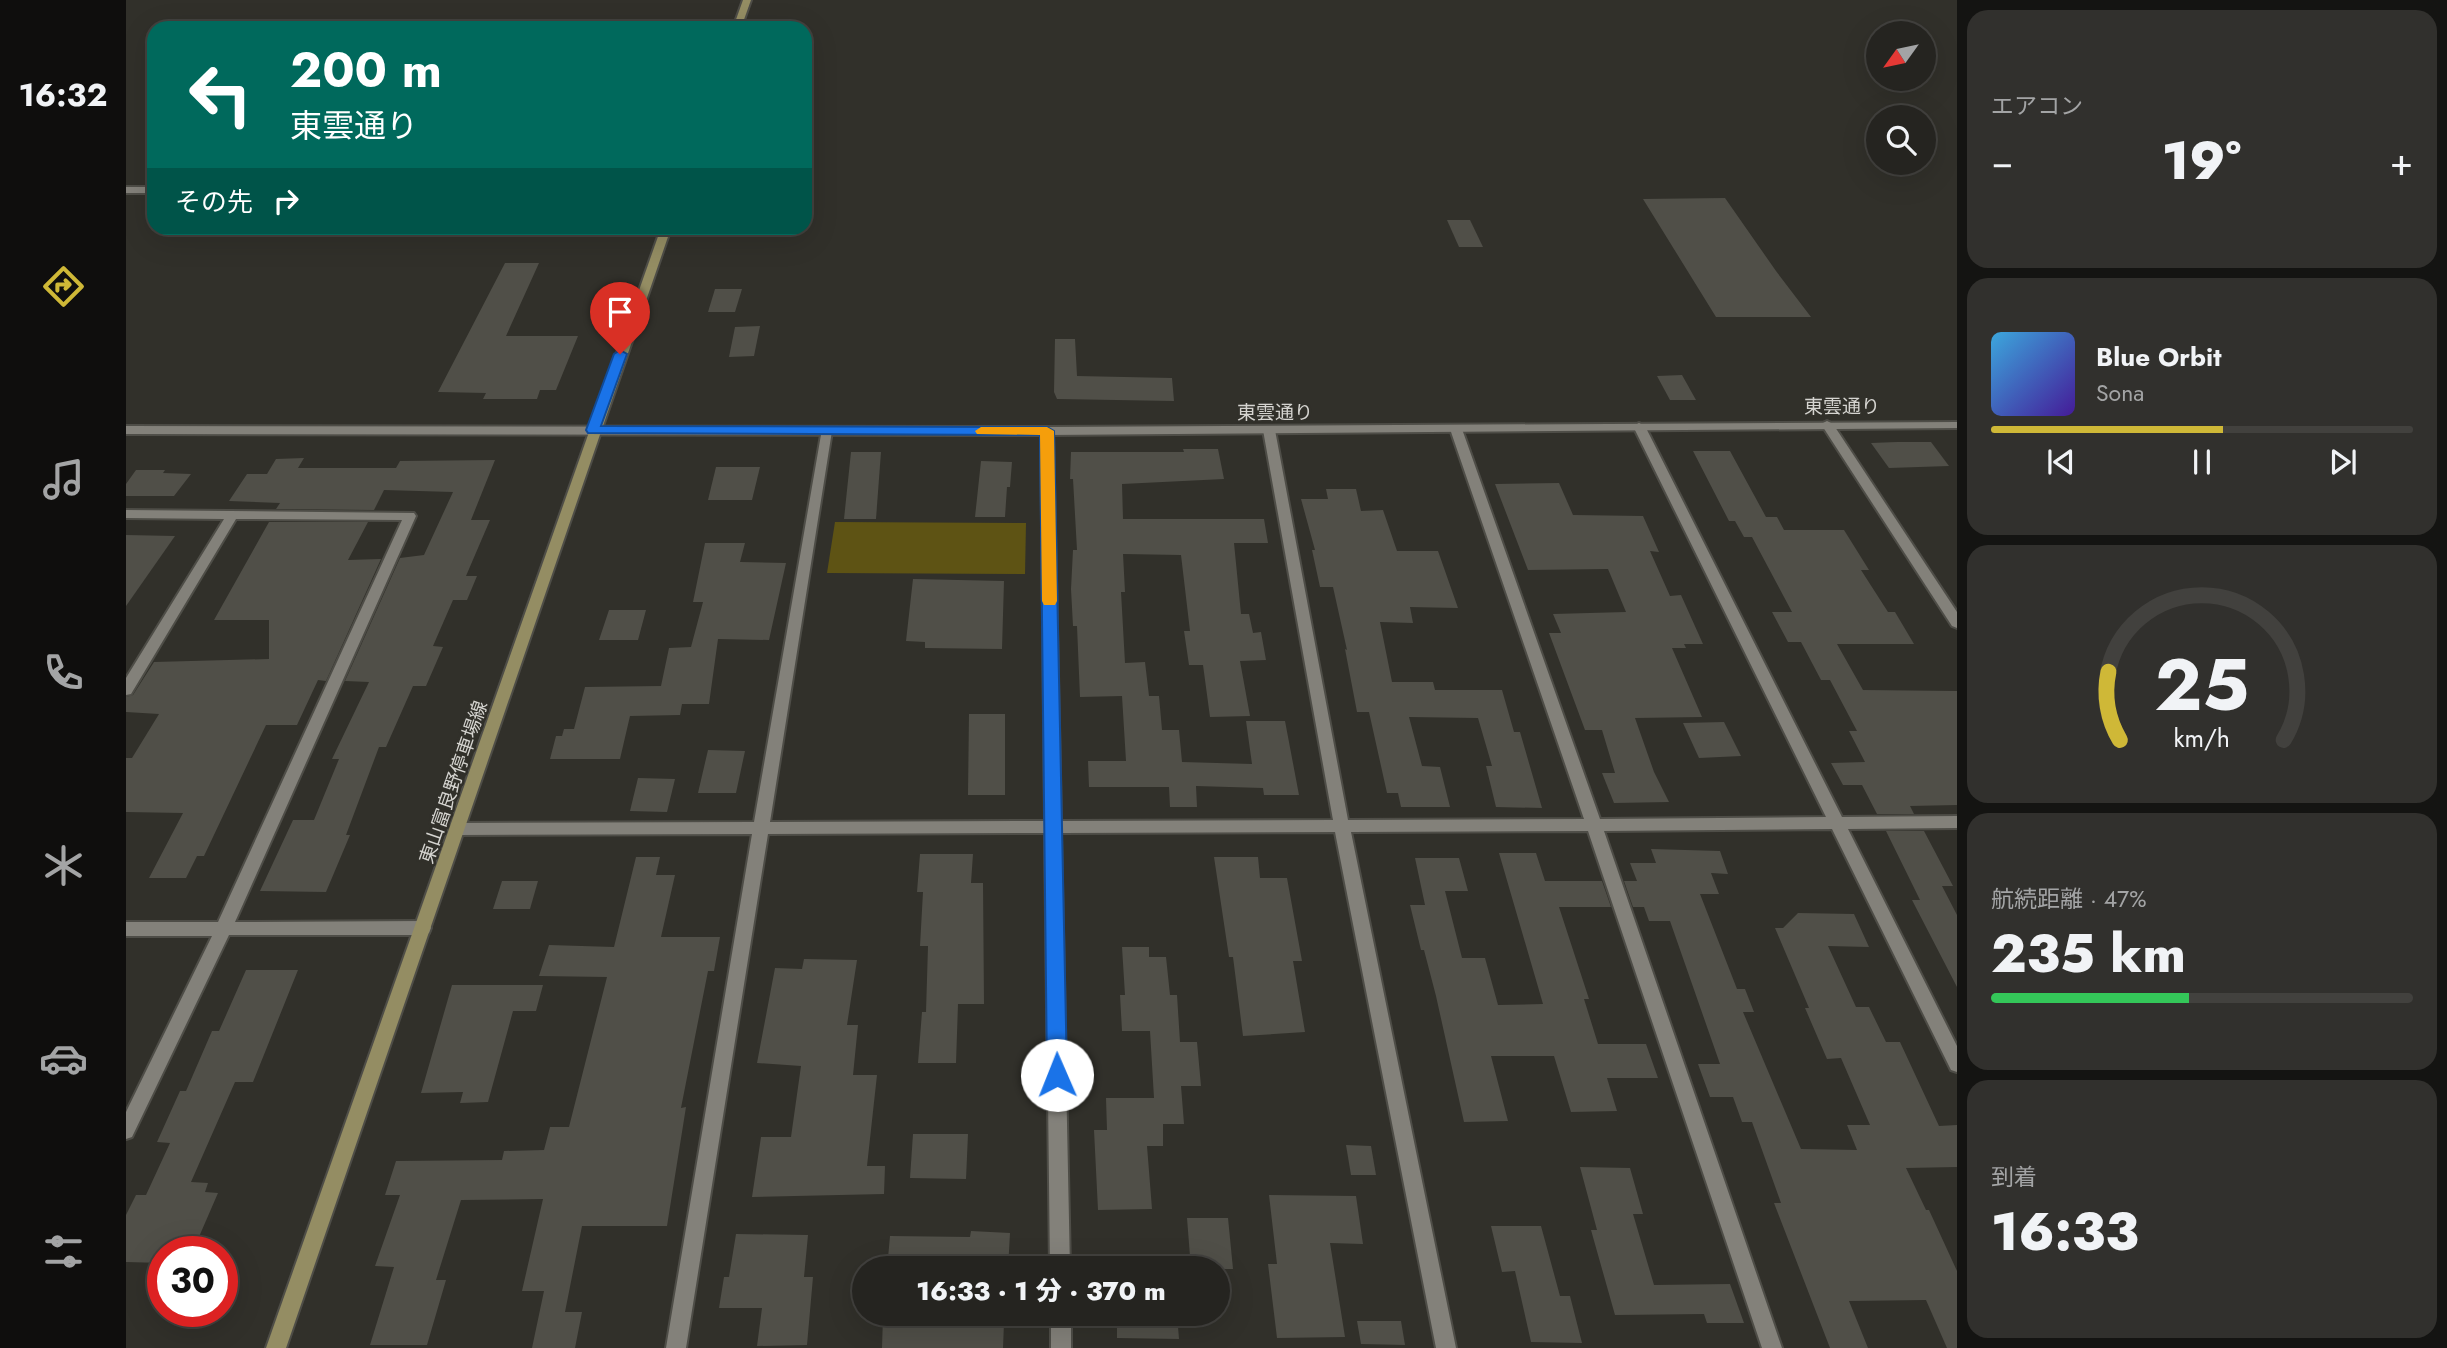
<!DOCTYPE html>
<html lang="ja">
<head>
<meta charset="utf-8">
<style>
  body { margin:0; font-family:Jost,"Noto Sans JP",sans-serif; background:#31302d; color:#f1f3f6; height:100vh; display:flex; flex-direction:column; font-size:26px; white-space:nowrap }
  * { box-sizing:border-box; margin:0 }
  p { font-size:23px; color:#a3a4a5 }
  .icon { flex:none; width:38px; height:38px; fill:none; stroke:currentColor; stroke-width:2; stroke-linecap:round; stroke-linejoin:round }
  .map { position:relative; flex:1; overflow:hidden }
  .details { display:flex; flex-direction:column; gap:10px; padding:10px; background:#141412; width:490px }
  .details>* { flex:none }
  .hud { position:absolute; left:21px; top:21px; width:665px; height:214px; border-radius:21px; box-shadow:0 7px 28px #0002,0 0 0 2px #42413e; background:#00695c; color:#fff; overflow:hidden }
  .needle { width:46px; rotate:237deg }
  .buttons { position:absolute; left:1740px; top:21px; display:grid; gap:14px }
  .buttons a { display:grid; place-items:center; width:70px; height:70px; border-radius:50%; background:#252420; box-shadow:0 7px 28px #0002,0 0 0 2px #42413e; font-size:35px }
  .speed { position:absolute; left:21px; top:1236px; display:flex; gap:14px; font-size:35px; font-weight:700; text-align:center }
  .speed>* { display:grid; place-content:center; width:91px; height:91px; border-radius:50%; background:#252420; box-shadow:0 7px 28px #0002,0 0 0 2px #42413e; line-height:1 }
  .speed .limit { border:10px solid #d22; background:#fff; color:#111 }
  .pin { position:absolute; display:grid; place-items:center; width:60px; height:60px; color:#fff; margin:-72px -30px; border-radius:50% 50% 50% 0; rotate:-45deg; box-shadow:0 0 7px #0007 }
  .pin .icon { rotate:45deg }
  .me { position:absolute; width:77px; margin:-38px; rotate:359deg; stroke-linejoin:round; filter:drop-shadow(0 0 5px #0008) }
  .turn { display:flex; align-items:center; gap:24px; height:147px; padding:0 28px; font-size:32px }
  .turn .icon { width:91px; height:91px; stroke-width:2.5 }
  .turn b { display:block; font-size:49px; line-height:60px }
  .then { display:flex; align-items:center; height:66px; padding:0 28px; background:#0003; gap:14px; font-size:26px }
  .big { font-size:52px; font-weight:800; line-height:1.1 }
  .details .widget { flex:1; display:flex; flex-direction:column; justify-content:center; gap:10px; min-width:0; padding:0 24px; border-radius:21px; background:#31302d }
  .details .dial { align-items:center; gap:0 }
  .dial svg { height:182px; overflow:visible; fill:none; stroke:#42413e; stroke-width:7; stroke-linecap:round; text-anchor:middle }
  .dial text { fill:#f1f3f6; stroke:none }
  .song { display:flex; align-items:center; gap:21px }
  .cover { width:84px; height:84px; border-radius:10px; background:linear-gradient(135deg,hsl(200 70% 55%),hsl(260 70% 35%)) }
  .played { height:7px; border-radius:4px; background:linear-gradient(90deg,#cfb837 55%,#42413e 55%) }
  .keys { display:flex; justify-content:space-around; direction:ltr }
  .heat { display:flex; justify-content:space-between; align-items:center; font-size:38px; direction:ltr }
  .charge { height:10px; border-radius:5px; background:linear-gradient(90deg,#34c759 47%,#42413e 0) }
  .trip { position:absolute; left:726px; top:1256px; width:378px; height:70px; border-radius:35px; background:#252420; box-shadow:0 7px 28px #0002,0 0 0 2px #42413e; font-weight:800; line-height:70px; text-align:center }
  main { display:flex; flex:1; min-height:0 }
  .menu { display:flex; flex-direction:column; width:126px; justify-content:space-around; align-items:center; background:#0f0e0d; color:#a3a4a5 }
  .menu .icon { width:49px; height:49px }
  .menu .selected { color:#cfb837 }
  .menu b { font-size:32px; color:#f1f3f6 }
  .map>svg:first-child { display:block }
</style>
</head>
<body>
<main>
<nav class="menu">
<b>16:32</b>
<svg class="icon selected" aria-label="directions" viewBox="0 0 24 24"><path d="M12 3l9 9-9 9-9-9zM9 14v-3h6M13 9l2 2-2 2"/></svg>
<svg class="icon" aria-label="music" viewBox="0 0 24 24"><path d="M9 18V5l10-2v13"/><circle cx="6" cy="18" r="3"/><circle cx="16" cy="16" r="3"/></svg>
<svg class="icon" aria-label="phone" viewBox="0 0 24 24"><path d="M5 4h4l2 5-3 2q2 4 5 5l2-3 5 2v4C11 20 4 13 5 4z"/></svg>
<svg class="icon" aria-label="climate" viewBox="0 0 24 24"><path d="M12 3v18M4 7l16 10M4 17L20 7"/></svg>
<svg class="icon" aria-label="car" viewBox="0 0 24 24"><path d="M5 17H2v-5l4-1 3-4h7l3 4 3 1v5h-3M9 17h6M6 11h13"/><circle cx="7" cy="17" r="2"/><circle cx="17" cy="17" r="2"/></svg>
<svg class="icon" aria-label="filters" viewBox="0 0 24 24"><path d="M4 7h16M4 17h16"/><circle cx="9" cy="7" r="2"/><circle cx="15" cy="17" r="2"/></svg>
</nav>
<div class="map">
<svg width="1831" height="1348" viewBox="0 0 1831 1348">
  <rect width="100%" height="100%" fill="#31302a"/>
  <polygon fill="#5e5314" points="709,522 900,523 899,574 701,573"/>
  <g fill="#504f48">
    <polygon points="1599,198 1650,271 1685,317 1590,317 1517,199"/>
    <polygon points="1321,220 1344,220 1357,247 1333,247"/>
    <polygon points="379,263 413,263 380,336 452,336 430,390 414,390 411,399 357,399 360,393 312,392"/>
    <polygon points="589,289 616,289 609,312 582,312"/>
    <polygon points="634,326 628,356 603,357 609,327"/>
    <polygon points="929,339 949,339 951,376 1046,378 1048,401 931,399 928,392"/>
    <polygon points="1556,375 1570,400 1544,400 1531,376"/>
    <polygon points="1771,442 1805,442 1823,466 1763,468 1745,443"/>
    <polygon points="1057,449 1092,449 1098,479 996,484 997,519 1138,519 1142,543 1108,543 1115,614 1123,614 1127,633 1135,632 1140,660 1114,661 1124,716 1084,717 1077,665 1063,665 1058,631 1064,631 1055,555 997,554 999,592 995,592 999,663 1019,662 1023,696 1033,696 1036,730 1053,730 1056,762 1126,764 1120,721 1159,721 1173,795 1138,795 1137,788 1070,786 1071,807 1044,807 1043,787 963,787 962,761 1000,761 996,696 954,697 951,626 947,626 945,589 947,550 951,550 947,479 944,479 945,452 1058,452"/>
    <polygon points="1567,451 1604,451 1640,517 1651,517 1658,530 1718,530 1743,570 1735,570 1762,612 1769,612 1788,644 1711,644 1737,690 1831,691 1831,805 1784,806 1788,814 1751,814 1736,785 1717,785 1705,763 1739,762 1723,731 1731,731 1704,680 1695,680 1675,642 1662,642 1646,612 1666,612 1626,537 1618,537 1609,521 1603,521"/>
    <polygon points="725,452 755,452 750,519 718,519"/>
    <polygon points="178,458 172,468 270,468 274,461 369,460 345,520 364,520 340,576 351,576 341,600 327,600 307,646 317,647 300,686 287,686 260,747 253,747 220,835 224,835 200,892 134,891 167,820 188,820 213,759 206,759 243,682 219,681 274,558 298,555 327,492 258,490 248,510 150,509 154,503 103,501 121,474 141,474 150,459"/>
    <polygon points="855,461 886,462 884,487 881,487 879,517 849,517"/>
    <polygon points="590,467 634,467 626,500 582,500"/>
    <polygon points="10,470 39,470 37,473 65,474 48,496 0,496 0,484"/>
    <polygon points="1433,483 1447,515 1517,516 1533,552 1524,551 1544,596 1555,595 1577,644 1558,644 1560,648 1546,648 1576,717 1509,718 1528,772 1543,802 1488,803 1476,773 1489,773 1476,730 1459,730 1423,633 1435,633 1427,614 1500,612 1482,569 1402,570 1369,484"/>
    <polygon points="1200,489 1230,489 1235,511 1257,510 1271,551 1312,551 1332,608 1284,607 1287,623 1254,622 1266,682 1307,682 1309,690 1376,690 1388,732 1394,732 1416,808 1370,807 1360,766 1366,766 1352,718 1283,717 1296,766 1314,767 1324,807 1275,807 1272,793 1261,793 1243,712 1231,712 1219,649 1221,650 1207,587 1194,587 1186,550 1189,550 1175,499 1202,499"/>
    <polygon points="143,522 242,522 222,560 255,559 200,681 192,680 171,725 140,725 78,856 71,856 60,878 23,878 57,813 0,812 0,758 6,758 33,714 0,712 0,697 7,695 28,662 143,659 143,620 88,620"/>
    <polygon points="0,535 49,536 0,606"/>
    <polygon points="579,543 619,543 614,562 660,563 643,640 592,639 583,704 556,704 554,715 504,716 494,759 424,759 430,736 436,736 438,729 448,729 459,687 535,686 543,648 565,647 577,602 567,602"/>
    <polygon points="787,579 878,581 876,649 799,648 799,642 780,641"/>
    <polygon points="483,610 520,610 512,640 473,640"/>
    <polygon points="843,714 879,714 879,795 842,795"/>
    <polygon points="1598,722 1615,756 1573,758 1557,723"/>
    <polygon points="582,750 619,751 610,793 572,793"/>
    <polygon points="512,778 549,779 541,812 504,811"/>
    <polygon points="1760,831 1798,831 1827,886 1816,886 1831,915 1831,987 1786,900 1794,900"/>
    <polygon points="1525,849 1594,851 1602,874 1585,873 1593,894 1574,894 1611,989 1619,989 1628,1012 1617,1012 1675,1149 1731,1150 1721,1125 1744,1125 1715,1058 1701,1059 1679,1008 1683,1008 1649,928 1657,928 1672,913 1728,914 1743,947 1702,946 1730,1007 1743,1007 1760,1042 1774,1042 1813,1126 1831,1125 1831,1167 1780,1168 1800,1210 1803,1210 1831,1271 1831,1348 1821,1348 1800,1300 1723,1301 1742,1348 1704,1348 1648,1203 1655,1203 1626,1122 1616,1122 1607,1097 1584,1097 1572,1064 1594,1064 1544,921 1523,921 1518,907 1507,907 1498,881 1511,881 1504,863 1530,863"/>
    <polygon points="1373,853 1410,853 1419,881 1476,881 1485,907 1433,907 1463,999 1458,999 1472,1044 1520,1044 1532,1078 1481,1078 1491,1111 1445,1112 1428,1056 1365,1056 1382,1121 1338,1122 1310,996 1298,950 1295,950 1284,905 1299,905 1289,858 1333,858 1342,891 1319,891 1336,958 1359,958 1372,1005 1417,1004"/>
    <polygon points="794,854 847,854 845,883 857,883 858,1004 832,1004 830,1063 792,1063 796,1012 800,1012 802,946 794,946 797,892 791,892"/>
    <polygon points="510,857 534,857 530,875 549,875 535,937 594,937 588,971 582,971 555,1108 560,1107 541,1226 456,1226 439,1312 456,1312 449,1348 406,1348 418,1291 396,1291 417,1199 335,1200 310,1280 320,1280 301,1345 244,1345 268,1267 249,1266 274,1195 259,1195 270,1161 376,1160 378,1151 418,1150 424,1127 443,1127 481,977 413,976 423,945 488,947"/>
    <polygon points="1088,857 1132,857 1134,878 1161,878 1176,961 1167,961 1179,1032 1117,1036 1107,957 1103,957"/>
    <polygon points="376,881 412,881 404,909 367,909"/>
    <polygon points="996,947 1023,947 1023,957 1040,957 1044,995 1051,995 1054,1042 1071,1042 1075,1086 1055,1086 1058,1124 1037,1124 1037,1146 1021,1146 1026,1209 972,1210 968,1130 981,1130 980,1098 1028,1098 1024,1031 996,1031 994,995 999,995"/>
    <polygon points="678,959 731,960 721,1025 732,1025 727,1075 751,1075 741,1166 759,1166 758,1194 626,1197 635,1137 665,1137 675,1066 631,1063 649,968 676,969"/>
    <polygon points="120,970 172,970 127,1082 109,1082 65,1182 82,1183 79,1192 92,1193 69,1246 55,1245 52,1251 37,1251 37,1263 0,1262 0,1215 10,1195 20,1195 44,1143 31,1142 54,1091 60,1091 86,1031 93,1031"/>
    <polygon points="326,985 417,985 410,1011 387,1011 362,1102 334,1103 337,1092 295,1093"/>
    <polygon points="787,1134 842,1134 840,1179 784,1178"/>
    <polygon points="1220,1145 1245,1146 1250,1175 1225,1175"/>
    <polygon points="1454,1167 1504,1168 1517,1214 1507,1214 1528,1285 1604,1284 1618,1323 1581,1323 1578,1314 1489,1315 1465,1230 1471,1230"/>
    <polygon points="1143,1195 1230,1196 1237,1244 1204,1243 1219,1337 1151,1338 1142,1264 1151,1264"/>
    <polygon points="1061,1218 1102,1218 1107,1269 1065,1269"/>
    <polygon points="1365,1226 1415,1226 1434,1296 1444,1296 1456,1343 1405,1342 1389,1271 1376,1272"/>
    <polygon points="845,1231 884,1233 882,1269 761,1269 764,1236 844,1237"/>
    <polygon points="610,1234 682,1235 678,1277 687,1277 681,1345 631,1346 636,1308 593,1308 598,1277 603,1277"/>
    <polygon points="991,1314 1051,1314 1053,1339 991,1338"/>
    <polygon points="796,1315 795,1322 878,1323 877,1348 756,1348 757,1316"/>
    <polygon points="1231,1321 1275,1321 1279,1345 1235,1344"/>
  </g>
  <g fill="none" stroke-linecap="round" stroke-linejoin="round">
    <defs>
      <g id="minor">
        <rect x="0" y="187" width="28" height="6"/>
        <polygon points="1701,421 1707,424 1831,612 1831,628 1826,626 1695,424"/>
        <polygon points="1513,423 1519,426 1716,817 1831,816 1831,828 1722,829 1831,1046 1831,1072 1825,1070 1706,829 1478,831 1656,1348 1636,1348 1462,831 1225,832 1330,1348 1310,1348 1209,832 935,833 944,1269 924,1269 919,833 642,834 560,1348 540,1348 626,834 332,835 327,833 324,829 327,825 332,823 628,822 696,429 700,427 706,431 644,822 919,821 915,431 921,427 927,431 935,821 1207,820 1137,430 1143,426 1149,430 1222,820 1458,819 1324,429 1330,425 1336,429 1474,819 1700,817 1507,426"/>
        <polygon points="0,510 288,513 290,516 109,922 297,921 303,923 305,928 303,933 297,935 103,935 6,1137 0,1139 0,1112 86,936 0,936 0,922 92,922 276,520 110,519 5,694 0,695 0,678 98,519 0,518"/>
        <rect x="925" y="1314" width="20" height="34"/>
      </g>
      <polygon id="tertiary" points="1831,422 1831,428 921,435 0,434 0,426 921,427"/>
      <g id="secondary">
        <polygon points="617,0 625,0 615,28 607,28"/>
        <polygon points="535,228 545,228 160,1348 140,1348"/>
      </g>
    </defs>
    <use href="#minor" stroke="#4e4d47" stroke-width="4"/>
    <use href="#tertiary" stroke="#4e4d47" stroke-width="4"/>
    <use href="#secondary" stroke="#4e4d47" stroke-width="4"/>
    <use href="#minor" fill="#83817a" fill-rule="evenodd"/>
    <use href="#tertiary" fill="#83817a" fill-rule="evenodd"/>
    <use href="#secondary" fill="#948d63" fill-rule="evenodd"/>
  </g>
  <polygon fill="#1a73e8" stroke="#114b97" stroke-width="2" points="494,350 501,354 475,426 921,427 928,431 941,1075 938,1082 931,1084 924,1082 921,1075 914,435 462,433 460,430 488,354"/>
  <polygon fill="#f59e0b" points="855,427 921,427 928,431 931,601 929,605 918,605 916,601 914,435 851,434 849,431"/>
  <g text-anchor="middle" stroke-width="5" stroke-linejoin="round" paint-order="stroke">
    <g font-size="19" fill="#d5d4d0" stroke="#31302a">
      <text x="1716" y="413">東雲通り</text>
      <text x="1149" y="419">東雲通り</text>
      <text transform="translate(327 782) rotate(-71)" y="7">東山富良野停車場線</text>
    </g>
  </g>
</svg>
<div class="buttons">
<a><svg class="needle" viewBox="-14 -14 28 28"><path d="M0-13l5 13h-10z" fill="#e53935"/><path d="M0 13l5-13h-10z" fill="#a3a4a5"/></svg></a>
<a><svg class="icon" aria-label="search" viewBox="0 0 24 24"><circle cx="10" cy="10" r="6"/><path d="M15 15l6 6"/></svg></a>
</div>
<div class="speed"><div class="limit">30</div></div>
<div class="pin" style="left:494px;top:354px;background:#d93025"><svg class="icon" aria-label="arrive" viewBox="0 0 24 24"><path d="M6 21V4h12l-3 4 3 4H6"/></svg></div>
<svg class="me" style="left:931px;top:1075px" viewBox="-20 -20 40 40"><circle r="19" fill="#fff"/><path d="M0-13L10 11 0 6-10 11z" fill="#1a73e8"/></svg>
<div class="trip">16:33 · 1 分 · 370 m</div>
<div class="hud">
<div class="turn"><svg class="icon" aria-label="left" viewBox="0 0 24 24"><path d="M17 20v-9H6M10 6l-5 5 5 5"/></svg><div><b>200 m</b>東雲通り</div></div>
<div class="then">その先<svg class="icon" aria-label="right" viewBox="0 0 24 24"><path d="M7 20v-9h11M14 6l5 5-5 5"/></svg></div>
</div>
</div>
<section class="details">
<div class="widget"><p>エアコン</p>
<div class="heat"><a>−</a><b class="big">19°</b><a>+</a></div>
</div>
<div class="widget">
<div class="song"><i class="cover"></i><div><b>Blue Orbit</b><p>Sona</p></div></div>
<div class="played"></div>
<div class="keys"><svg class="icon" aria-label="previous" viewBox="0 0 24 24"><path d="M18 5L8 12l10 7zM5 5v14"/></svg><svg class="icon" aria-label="pause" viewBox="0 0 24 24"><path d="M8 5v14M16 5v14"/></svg><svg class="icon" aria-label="next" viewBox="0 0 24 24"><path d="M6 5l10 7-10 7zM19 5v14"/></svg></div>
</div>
<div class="widget dial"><svg viewBox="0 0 100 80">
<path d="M14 69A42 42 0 1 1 86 69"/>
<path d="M14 69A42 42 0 0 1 9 39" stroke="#cfb837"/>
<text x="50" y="56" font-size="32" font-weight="700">25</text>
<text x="50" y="72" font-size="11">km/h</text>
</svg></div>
<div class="widget"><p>航続距離 · 47%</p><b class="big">235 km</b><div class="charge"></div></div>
<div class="widget"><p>到着</p><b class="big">16:33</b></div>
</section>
</main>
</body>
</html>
